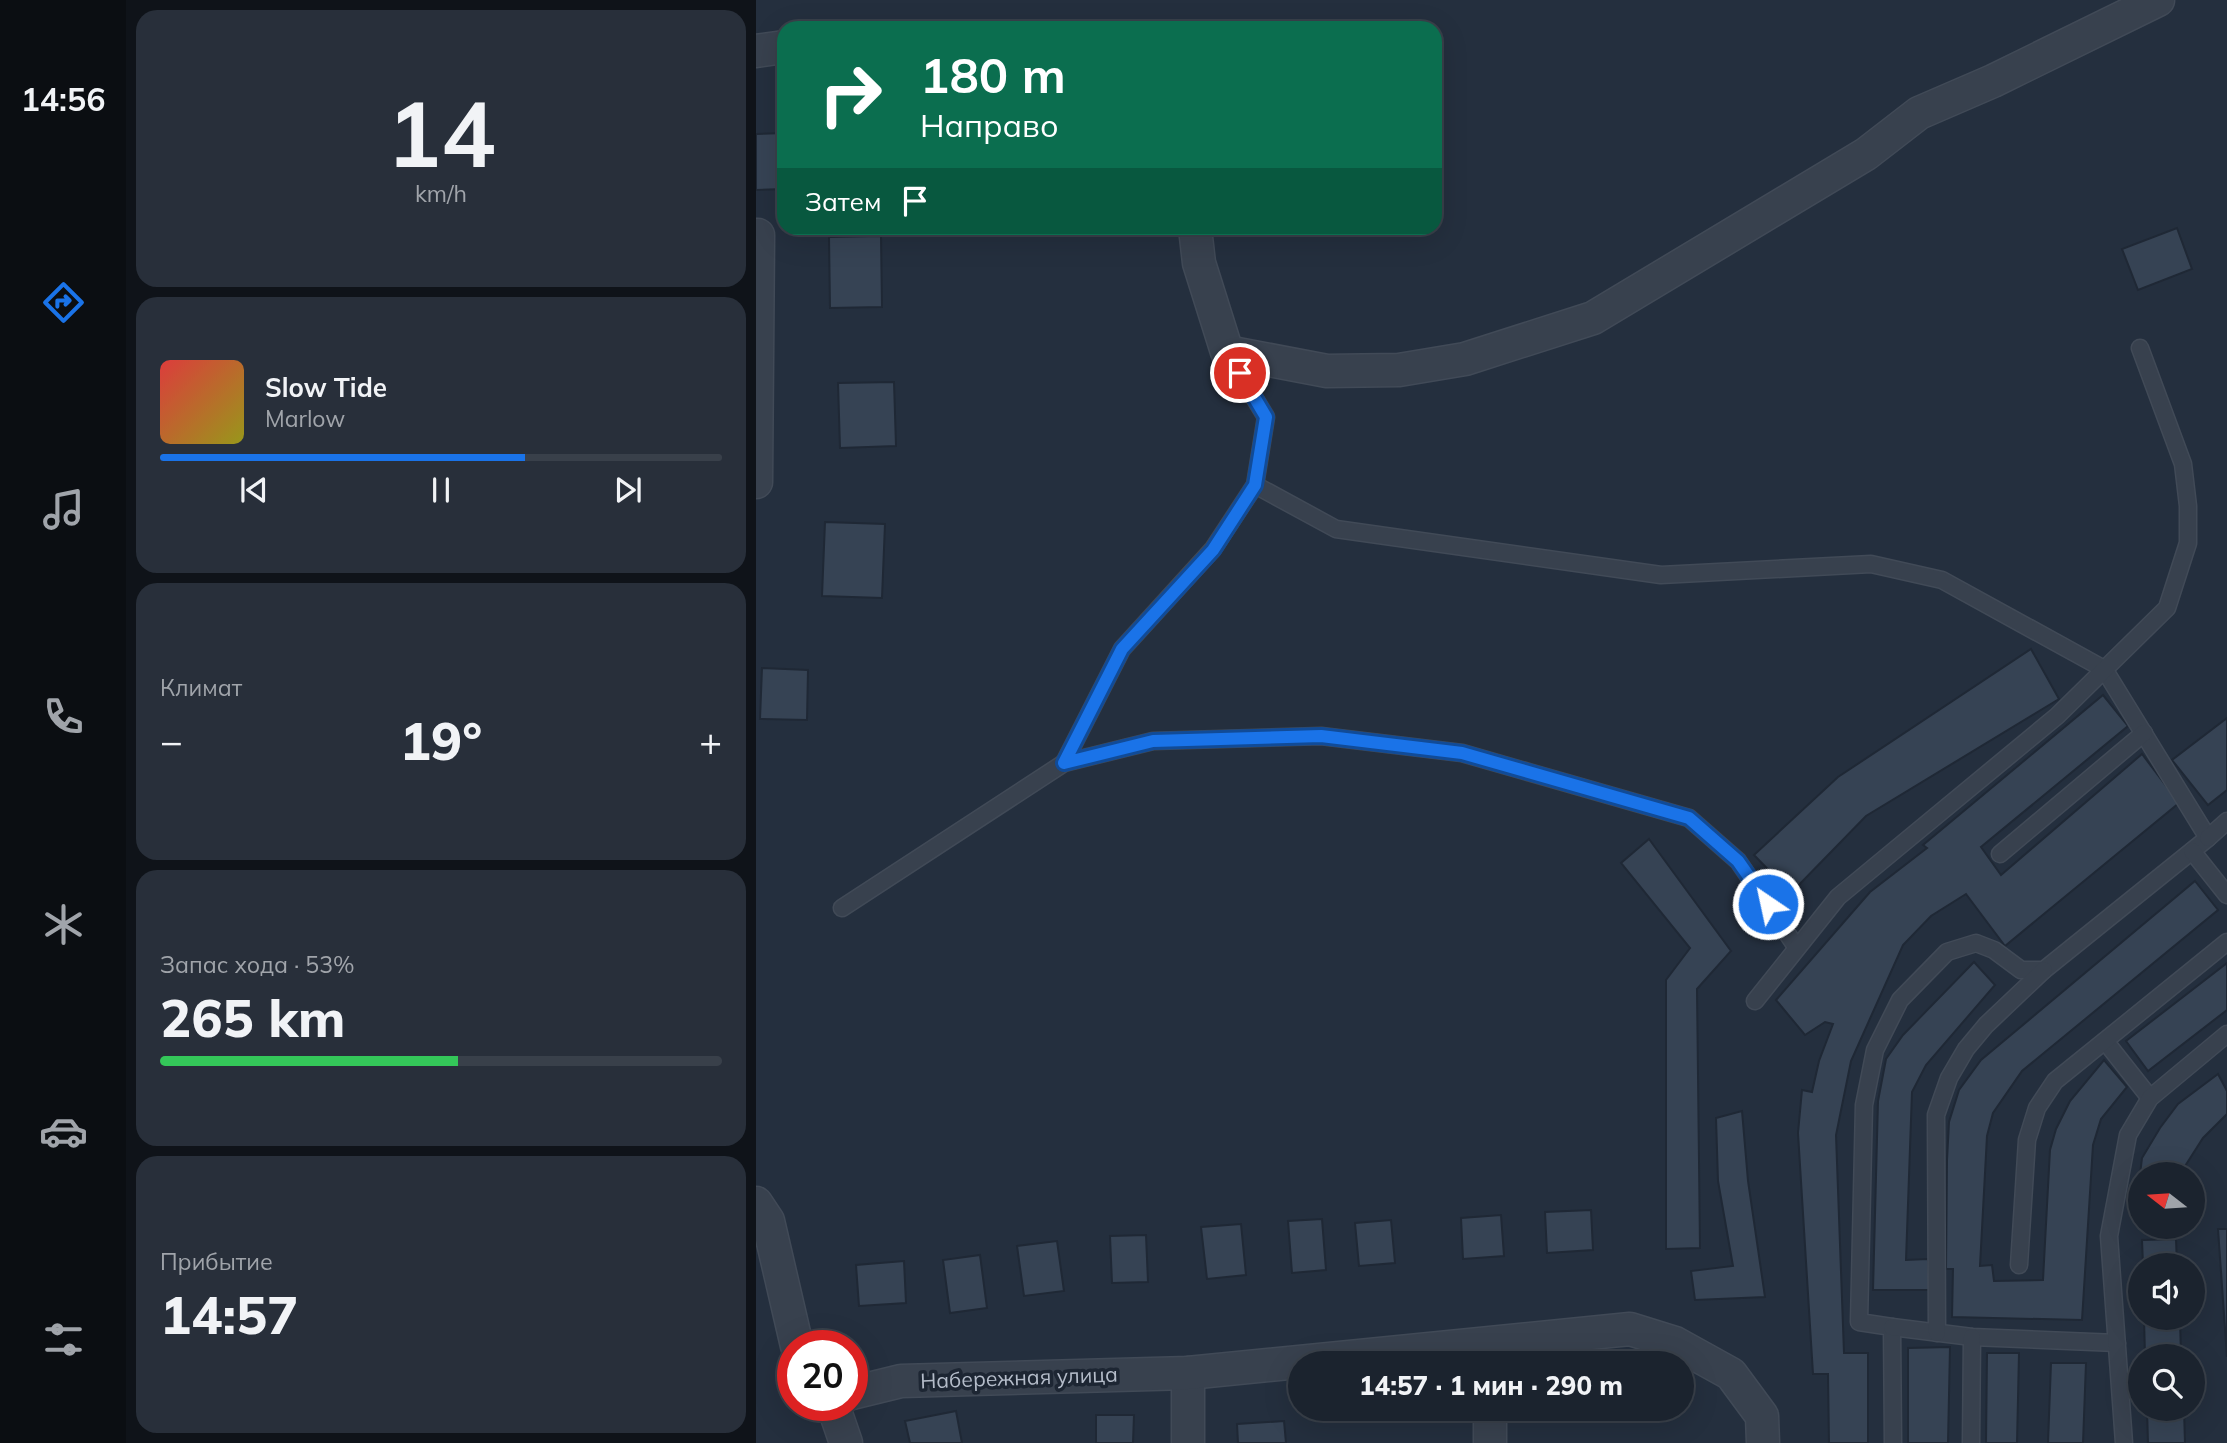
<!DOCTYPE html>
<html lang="ru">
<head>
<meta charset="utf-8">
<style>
  body { margin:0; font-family:Mulish,sans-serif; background:#282f3a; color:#f1f3f6; height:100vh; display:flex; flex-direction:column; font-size:26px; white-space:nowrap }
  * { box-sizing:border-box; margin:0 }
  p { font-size:23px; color:#a0a4aa }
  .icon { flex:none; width:38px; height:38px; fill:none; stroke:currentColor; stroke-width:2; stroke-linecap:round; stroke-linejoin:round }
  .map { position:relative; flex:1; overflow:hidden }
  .drawer { display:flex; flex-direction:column; gap:10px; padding:10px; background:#0f1319; width:630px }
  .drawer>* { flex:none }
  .hud { position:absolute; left:21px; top:21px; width:665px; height:214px; border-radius:21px; box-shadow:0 7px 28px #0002,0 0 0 2px #39404a; background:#0b6e4f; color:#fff; overflow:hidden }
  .needle { width:46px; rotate:287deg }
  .tools { position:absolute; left:1372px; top:1162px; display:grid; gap:14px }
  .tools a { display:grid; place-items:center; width:77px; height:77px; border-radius:50%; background:#1b232e; box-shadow:0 7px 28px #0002,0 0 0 2px #39404a; font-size:35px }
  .speed { position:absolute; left:21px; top:1330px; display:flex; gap:14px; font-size:35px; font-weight:700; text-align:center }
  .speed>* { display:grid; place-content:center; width:91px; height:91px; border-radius:50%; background:#1b232e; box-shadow:0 7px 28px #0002,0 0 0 2px #39404a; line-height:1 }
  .speed .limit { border:10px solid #d22; background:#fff; color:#111 }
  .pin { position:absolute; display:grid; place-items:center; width:60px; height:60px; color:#fff; margin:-30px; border:4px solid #fff; border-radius:50%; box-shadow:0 2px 7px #0007 }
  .me { position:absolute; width:77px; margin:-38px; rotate:326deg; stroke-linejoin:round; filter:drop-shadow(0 0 5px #0008) }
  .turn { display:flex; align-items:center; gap:24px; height:147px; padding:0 28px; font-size:32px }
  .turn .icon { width:91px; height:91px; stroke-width:2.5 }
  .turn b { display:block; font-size:49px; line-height:60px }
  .then { display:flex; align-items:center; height:66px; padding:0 28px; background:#0003; gap:14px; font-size:26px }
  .big { font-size:52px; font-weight:800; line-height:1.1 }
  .drawer .card { flex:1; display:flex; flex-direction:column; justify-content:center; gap:10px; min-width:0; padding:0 24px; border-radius:21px; background:#282f3a }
  .drawer .dial { align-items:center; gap:0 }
  .dial b { font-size:91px; line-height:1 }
  .song { display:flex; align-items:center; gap:21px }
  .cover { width:84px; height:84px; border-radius:10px; background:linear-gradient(135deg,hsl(0 70% 55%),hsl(60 70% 35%)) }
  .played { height:7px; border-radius:4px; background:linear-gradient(90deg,#1a73e8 65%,#39404a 65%) }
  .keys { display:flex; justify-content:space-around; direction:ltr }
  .heat { display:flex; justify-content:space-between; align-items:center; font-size:38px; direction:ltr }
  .charge { height:10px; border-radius:5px; background:linear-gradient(90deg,#34c759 53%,#39404a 0) }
  .trip { position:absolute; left:532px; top:1351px; width:406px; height:70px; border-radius:35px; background:#1b232e; box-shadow:0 7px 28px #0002,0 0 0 2px #39404a; font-weight:800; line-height:70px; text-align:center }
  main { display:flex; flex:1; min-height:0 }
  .tabs { display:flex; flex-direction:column; width:126px; justify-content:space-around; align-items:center; background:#0b0e12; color:#a0a4aa }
  .tabs .icon { width:49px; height:49px }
  .tabs .on { color:#1a73e8 }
  .tabs b { font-size:32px; color:#f1f3f6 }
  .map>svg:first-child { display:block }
</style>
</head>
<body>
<main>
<nav class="tabs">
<b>14:56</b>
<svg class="icon on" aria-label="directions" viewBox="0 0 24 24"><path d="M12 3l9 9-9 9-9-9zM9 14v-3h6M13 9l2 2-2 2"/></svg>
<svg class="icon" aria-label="music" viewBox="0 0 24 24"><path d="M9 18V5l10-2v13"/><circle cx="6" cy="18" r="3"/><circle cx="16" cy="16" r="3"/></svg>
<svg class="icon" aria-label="phone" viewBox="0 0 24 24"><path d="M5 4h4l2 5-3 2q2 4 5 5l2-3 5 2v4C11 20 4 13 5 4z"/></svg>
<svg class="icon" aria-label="climate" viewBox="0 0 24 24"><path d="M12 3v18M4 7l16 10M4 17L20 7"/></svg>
<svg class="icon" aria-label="car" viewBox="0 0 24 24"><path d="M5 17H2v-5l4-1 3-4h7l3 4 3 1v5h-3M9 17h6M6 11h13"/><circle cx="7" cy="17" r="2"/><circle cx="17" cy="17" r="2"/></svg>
<svg class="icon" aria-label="filters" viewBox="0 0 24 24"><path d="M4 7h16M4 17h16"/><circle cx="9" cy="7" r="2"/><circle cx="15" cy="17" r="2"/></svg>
</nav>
<section class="drawer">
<div class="card dial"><b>14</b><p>km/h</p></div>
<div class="card">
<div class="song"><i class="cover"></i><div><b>Slow Tide</b><p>Marlow</p></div></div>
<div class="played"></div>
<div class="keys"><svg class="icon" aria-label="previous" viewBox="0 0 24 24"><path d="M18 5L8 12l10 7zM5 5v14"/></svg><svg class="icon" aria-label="pause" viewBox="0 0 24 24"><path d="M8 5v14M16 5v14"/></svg><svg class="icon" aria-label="next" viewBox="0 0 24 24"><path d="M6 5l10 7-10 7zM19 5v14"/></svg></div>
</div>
<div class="card"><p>Климат</p>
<div class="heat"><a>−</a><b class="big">19°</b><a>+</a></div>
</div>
<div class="card"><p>Запас хода · 53%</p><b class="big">265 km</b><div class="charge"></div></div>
<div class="card"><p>Прибытие</p><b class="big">14:57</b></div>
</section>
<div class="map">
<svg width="1471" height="1443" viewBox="0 0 1471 1443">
  <rect width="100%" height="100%" fill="#242f3e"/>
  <g fill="#364354" stroke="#1f2835" stroke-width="2">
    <polygon points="28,133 28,189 0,190 0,134"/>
    <polygon points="1421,228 1436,269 1382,290 1366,249"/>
    <polygon points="125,236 126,307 74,308 73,237"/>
    <polygon points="138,382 140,446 84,448 82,383"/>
    <polygon points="69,522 129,524 126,598 66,596"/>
    <polygon points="1275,649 1303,699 1110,816 1035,893 998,855 1082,777"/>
    <polygon points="6,668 52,670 51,720 4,719"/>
    <polygon points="1347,695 1372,726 1225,847 1245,875 1386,754 1423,803 1249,946 1210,894 1175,916 1147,945 1095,1061 1080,1135 1088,1353 1112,1353 1112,1443 1073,1443 1072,1374 1057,1374 1042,1133 1046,1090 1056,1092 1063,1061 1077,1024 1069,1022 1049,1035 1020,1000 1114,892 1171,848 1167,845"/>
    <polygon points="1471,718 1471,790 1452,805 1416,760"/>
    <polygon points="893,839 975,951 941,989 944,1248 910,1249 910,980 934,948 865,863"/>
    <polygon points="1439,881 1462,910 1266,1071 1237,1113 1231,1136 1224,1266 1236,1265 1238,1281 1287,1280 1294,1150 1300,1129 1314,1101 1348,1060 1371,1087 1345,1119 1337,1145 1326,1320 1196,1317 1197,1269 1190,1269 1191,1160 1193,1122 1203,1090 1225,1060"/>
    <polygon points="1218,962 1239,985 1170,1065 1156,1092 1150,1260 1172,1259 1174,1290 1117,1290 1122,1101 1130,1059 1147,1035"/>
    <polygon points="1471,963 1471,1010 1392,1071 1370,1041"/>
    <polygon points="1462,1074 1471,1091 1471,1114 1447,1138 1424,1174 1384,1174 1384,1208 1380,1208 1386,1158 1404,1128 1422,1104"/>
    <polygon points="986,1111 992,1181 1009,1297 939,1300 935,1271 977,1266 962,1181 960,1118"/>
    <polygon points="835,1210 837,1250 791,1253 789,1212"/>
    <polygon points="745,1215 748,1256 707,1259 705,1218"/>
    <polygon points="566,1219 570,1270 536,1273 532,1221"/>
    <polygon points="635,1220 639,1263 603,1266 599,1223"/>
    <polygon points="485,1224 490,1275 451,1279 445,1227"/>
    <polygon points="1462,1229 1471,1229 1471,1357"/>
    <polygon points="390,1235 392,1282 356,1283 354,1236"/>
    <polygon points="1420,1239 1421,1265 1387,1265 1386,1240"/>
    <polygon points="301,1241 308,1291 268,1296 261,1246"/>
    <polygon points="224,1255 231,1308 194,1313 187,1260"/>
    <polygon points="148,1261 150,1303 103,1306 100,1265"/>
    <polygon points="1388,1318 1424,1318 1425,1356 1389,1356"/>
    <polygon points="1194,1347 1192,1443 1152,1443 1152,1348"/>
    <polygon points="1231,1353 1263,1353 1261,1443 1230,1443"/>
    <polygon points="1295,1363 1330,1363 1327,1443 1292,1443"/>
    <polygon points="625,1409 683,1409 683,1416 625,1418"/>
    <polygon points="792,1409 824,1409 825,1419 792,1421"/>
    <polygon points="1391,1409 1428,1409 1429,1443 1392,1443"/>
    <polygon points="200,1411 206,1443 154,1443 149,1421"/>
    <polygon points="340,1415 378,1415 377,1443 340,1443"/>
    <polygon points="528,1421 530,1443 482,1443 481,1424"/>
  </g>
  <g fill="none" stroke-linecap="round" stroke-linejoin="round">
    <defs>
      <g id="lane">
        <polyline points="499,485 580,529 905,575 1115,564 1186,580 1348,669 1452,838 1288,970 1265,970 1238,950 1220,943 1191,952 1144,1000 1119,1050 1108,1105 1103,1322 1136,1327 1137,1443"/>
        <polyline points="308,763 366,649 457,549 499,485 510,417 471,353"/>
        <polyline points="1452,838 1471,821"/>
        <polyline points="1436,851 1471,895"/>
        <polyline points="1244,854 1388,733"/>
        <polyline points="86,908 308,763 397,741 565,736 706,753 933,818 982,861 1041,948"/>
        <polyline points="999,1001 1082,897 1301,716 1411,608 1432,543 1432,506 1427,464 1384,348"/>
        <polyline points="1349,1041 1394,1098"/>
        <polyline points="1263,1265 1271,1140 1281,1108 1299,1081 1471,942"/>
        <polyline points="1136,1327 1216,1337 1361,1343"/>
        <polyline points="1181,1333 1180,1115 1193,1078 1210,1049 1230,1025 1288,970"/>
        <polyline points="1215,1443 1216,1337"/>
        <polyline points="1368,1443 1353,1236 1372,1135 1394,1098 1471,1034"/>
      </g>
      <g id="street">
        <polyline points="0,51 28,47"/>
        <polyline points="439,228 443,263 471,352 571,371 643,370 709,359 837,318 1110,154 1163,113 1237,81 1402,0"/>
        <polyline points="0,482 2,235"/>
        <polyline points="0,1203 12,1221 41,1346"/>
        <polyline points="432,1373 432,1443"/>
        <polyline points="96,1393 145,1381 432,1373 874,1329 919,1343 975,1374 1006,1416 1007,1443"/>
        <polyline points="77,1405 90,1443"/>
        <polyline points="734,1409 734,1443"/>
      </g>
    </defs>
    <use href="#lane" stroke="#414a57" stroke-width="19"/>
    <use href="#street" stroke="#414a57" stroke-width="35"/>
    <use href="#lane" stroke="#38414e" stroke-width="16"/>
    <use href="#street" stroke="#38414e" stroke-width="32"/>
  </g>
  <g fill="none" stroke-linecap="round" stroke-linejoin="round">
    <defs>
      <polyline id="route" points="484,373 510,417 499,485 457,550 366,649 308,763 397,741 565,736 706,753 933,818 982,861 1012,904"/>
    </defs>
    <use href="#route" stroke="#114b97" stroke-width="18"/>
    <use href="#route" stroke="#1a73e8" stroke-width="12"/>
  </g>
  <g text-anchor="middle" stroke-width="7" stroke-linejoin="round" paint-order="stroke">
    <g font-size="21" fill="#b4bcc9" stroke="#1d2633">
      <text transform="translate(263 1378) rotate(-2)" y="7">Набережная улица</text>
    </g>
  </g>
</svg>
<div class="tools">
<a><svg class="needle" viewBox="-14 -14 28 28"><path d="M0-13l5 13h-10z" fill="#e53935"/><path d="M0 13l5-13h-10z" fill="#a0a4aa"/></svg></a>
<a><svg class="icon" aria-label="sound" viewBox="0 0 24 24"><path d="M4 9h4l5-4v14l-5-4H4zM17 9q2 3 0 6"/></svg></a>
<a><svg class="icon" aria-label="search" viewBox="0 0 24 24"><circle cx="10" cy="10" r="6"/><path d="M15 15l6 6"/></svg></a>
</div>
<div class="speed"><div class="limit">20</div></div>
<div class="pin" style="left:484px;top:373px;background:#d93025"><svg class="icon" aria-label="arrive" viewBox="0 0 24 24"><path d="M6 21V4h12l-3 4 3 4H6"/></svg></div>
<svg class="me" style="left:1012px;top:904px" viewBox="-20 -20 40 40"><circle r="17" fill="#1a73e8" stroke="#fff" stroke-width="3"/><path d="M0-11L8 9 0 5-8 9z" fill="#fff"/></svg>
<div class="trip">14:57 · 1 мин · 290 m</div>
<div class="hud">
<div class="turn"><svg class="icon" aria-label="right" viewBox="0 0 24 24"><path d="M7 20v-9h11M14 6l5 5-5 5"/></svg><div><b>180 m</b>Направо</div></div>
<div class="then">Затем<svg class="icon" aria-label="arrive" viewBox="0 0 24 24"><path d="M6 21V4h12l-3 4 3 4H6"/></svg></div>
</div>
</div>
</main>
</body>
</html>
